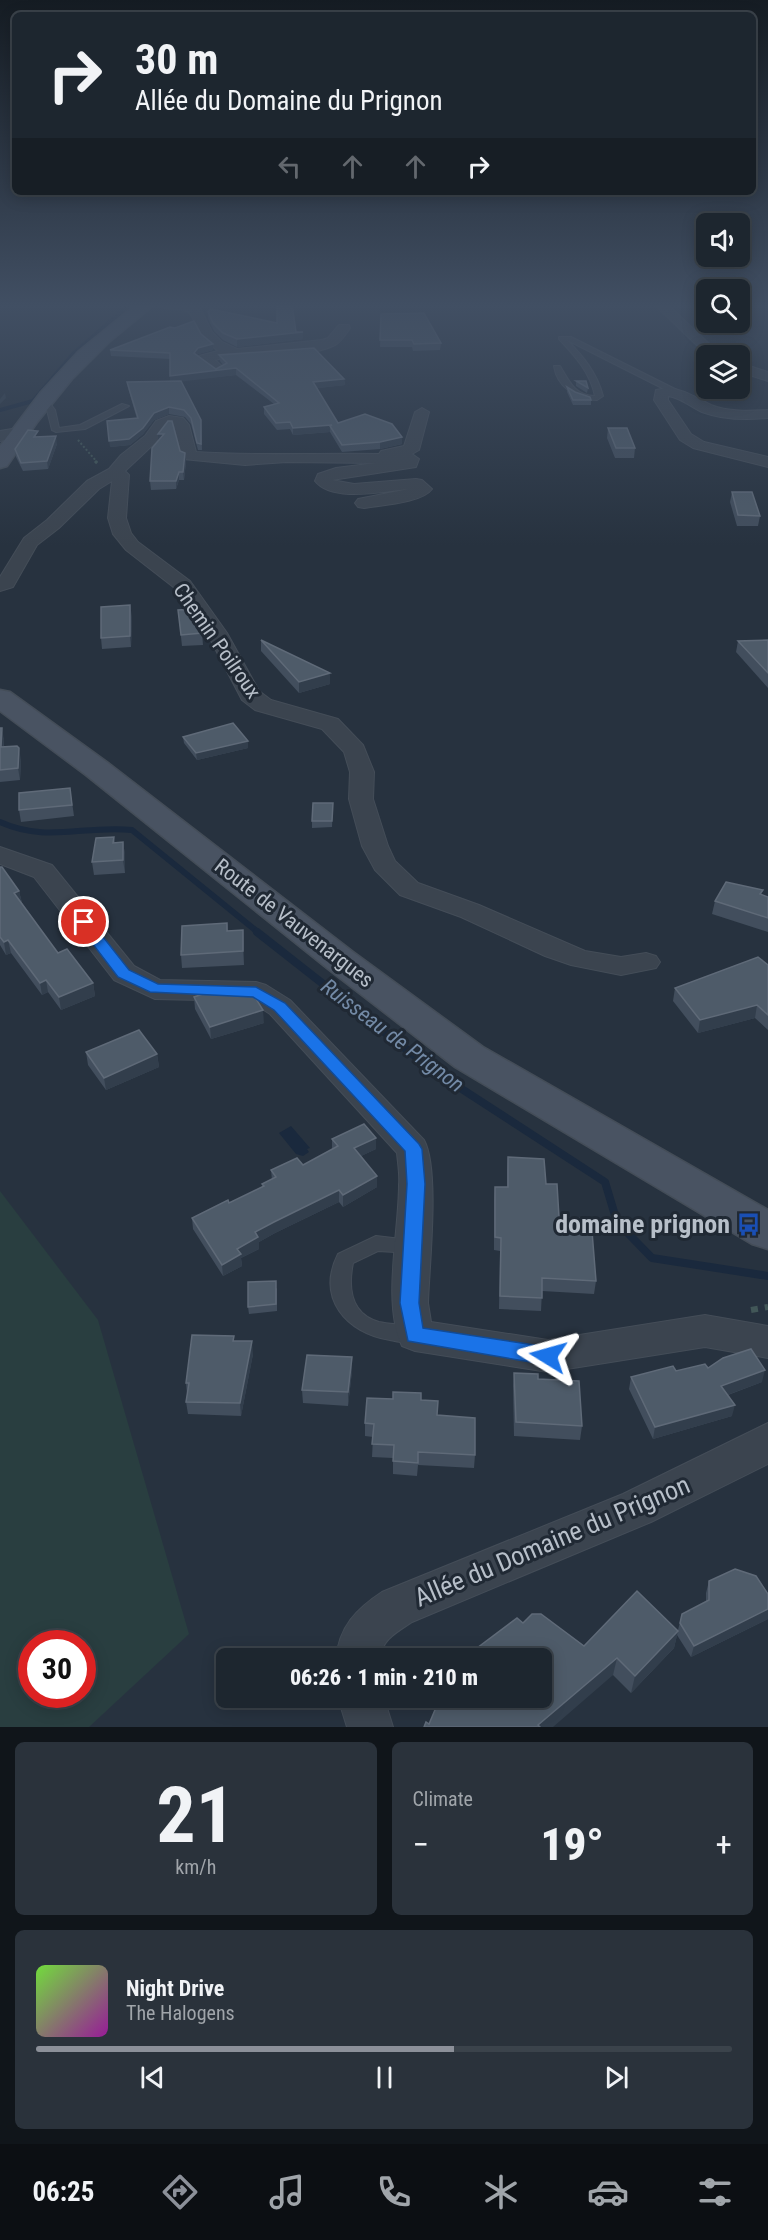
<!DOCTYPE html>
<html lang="en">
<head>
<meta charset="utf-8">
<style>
  body { margin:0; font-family:"Roboto Condensed",sans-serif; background:#2a323b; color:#f1f3f6; height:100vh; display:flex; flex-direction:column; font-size:22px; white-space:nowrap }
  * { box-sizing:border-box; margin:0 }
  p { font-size:20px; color:#a0a5aa }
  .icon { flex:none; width:33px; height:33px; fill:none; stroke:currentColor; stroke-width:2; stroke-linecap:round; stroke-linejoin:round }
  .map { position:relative; height:1727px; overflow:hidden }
  .side { display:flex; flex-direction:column; gap:15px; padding:15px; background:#10151a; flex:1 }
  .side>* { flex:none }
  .hud { position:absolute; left:12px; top:12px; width:744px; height:183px; border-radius:9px; box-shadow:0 3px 15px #0003,0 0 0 2px #3b434b; background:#1d262f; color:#f1f3f6; overflow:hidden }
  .tools { position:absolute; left:696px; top:213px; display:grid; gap:12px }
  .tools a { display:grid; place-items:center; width:54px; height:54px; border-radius:9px; background:#1d262f; box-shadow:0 3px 15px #0003,0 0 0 2px #3b434b; font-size:30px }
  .speed { position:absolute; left:18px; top:1630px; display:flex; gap:12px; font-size:30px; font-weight:700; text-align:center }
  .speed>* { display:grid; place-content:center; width:78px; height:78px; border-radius:50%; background:#1d262f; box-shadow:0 3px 15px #0003,0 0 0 2px #3b434b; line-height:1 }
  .speed .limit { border:9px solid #d22; background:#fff; color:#111 }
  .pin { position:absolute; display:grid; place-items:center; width:51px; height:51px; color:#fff; margin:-26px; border:3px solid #fff; border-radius:50%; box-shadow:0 2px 6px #0007 }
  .me { position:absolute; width:66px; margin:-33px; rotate:278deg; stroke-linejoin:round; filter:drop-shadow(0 0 4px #0008) }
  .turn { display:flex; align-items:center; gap:21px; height:126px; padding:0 24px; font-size:27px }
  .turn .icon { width:78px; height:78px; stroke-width:2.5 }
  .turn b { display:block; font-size:42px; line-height:51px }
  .lanes { display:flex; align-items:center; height:57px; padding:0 24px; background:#0003; justify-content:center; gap:30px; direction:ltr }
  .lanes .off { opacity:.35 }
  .big { font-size:45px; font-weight:800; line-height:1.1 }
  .side .widget { flex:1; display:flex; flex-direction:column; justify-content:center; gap:9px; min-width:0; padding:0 21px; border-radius:9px; background:#2a323b }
  .side .dial { align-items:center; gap:0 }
  .dial b { font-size:78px; line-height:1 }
  .song { display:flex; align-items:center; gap:18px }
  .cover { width:72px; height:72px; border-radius:9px; background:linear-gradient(135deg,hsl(100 70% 55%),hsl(300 70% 35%)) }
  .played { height:6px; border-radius:3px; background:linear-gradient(90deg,#8c9099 60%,#3b434b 60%) }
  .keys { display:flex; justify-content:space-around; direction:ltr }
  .heat { display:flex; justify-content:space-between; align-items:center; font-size:33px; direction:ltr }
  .side .tiles { flex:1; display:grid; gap:15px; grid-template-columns:1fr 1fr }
  .widget:last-child { grid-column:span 2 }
  .trip { position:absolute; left:216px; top:1648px; width:336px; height:60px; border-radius:9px; background:#1d262f; box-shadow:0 3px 15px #0003,0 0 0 2px #3b434b; font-weight:800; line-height:60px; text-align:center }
  .menu { display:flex; height:96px; justify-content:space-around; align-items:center; background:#0c0f13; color:#a0a5aa }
  .menu .icon { width:42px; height:42px }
  .menu .active { color:#8c9099 }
  .menu b { font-size:27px; color:#f1f3f6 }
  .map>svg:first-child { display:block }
</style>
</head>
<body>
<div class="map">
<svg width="768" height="1727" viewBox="0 0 768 1727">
  <rect width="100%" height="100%" fill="#27323f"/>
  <path fill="#293e40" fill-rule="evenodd" d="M0 1191 98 1320 189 1634 89 1727H0ZM32 1644H82V1695H32Z"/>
  <polygon fill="#1a293d" points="291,1126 310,1148 307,1149 309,1152 303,1156 296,1154 279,1133"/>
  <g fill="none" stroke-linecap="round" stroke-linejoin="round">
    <polyline stroke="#1a293d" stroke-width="4" points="0,410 33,401 73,354 130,304"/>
    <path stroke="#1a293d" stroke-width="6" d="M0 822C46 843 84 825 132 830L259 933"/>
    <polyline stroke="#1a293d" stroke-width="8" points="257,932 434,1071 605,1182 617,1222 652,1258 768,1276"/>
    <defs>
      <g id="service">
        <path d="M559 337H571L679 391 672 393 567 340C583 356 597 373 603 396L597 400C577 400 557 387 554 366H560C569 381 575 396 595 396 590 372 575 356 559 339Z"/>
        <polygon points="40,398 46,398 55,410 59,428 80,425 122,404 129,406 85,429 56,432 52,430 47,410 39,400"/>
        <path d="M376 1236 418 1241 421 1246 418 1251 412 1253 378 1251 353 1263C348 1288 351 1314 379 1322 393 1325 408 1324 422 1329L425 1335 422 1341C412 1345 400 1342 390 1340 346 1333 316 1298 338 1254Z"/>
      </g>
      <g id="minor">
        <path d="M157 304H192L200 308 212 332 222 342 237 349 322 340 328 338 339 325H349L350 328C346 334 341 342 335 345 303 361 249 351 215 360L225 369 218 373 197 359 199 356 218 351 203 338 190 313 182 309 163 308Z"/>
        <polygon points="654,304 667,304 722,356 708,356"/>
        <polygon points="740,363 768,372 768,381 740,372"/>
        <path d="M667 388C684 389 696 398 711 405 728 412 750 411 768 410V418C747 420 723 420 702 412 691 407 681 398 668 396V400L691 434 704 442 768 457V467L693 448 680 440 654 400 656 390Z"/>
        <path d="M422 408 429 412 419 450 412 454 419 459 416 467 332 480 354 484 416 479 422 480 432 489C422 503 381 505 364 508L358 507 355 503 358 499 409 489C384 491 332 503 315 481L318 474 336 468 376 463 287 462 245 465 183 459 174 426 167 427 156 442 125 471 129 475 126 518 131 533 138 542 190 581 227 633 259 691 271 700 338 719 363 745 374 772 373 799 388 846 395 861 418 883 479 905 585 951 621 957 646 953 656 956 660 962 656 968 621 975 571 965 545 956 461 917 400 895 375 870 362 846 349 799 350 772 344 752 322 729 255 710 242 700 207 633 176 589 126 550 113 534 108 518 112 481 99 489 59 528 37 545 13 587 0 591V577L24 538 47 520 87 481 109 469 121 455 145 436 156 421 169 416 183 418 189 425 196 452C257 456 318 453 379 454L381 451 404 446 415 412Z"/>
        <polygon points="18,428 23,430 26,433 23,436 0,441 0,431"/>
        <path d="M0 847 52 865 134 966 160 980 256 982 266 985 290 1000 424 1140C440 1169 429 1267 428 1303L431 1322 548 1340 705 1315 768 1326V1358L705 1347 548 1372 415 1351 402 1346C382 1304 399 1232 399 1185 400 1175 398 1164 397 1153L270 1014 250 1001 155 999 114 980 34 877 0 864Z"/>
        <path d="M768 1423V1464L651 1522 412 1622C397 1632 381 1640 380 1659H336C339 1627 356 1609 382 1592L623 1494Z"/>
        <polygon points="338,1698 384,1698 393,1727 347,1727"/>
      </g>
      <g id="secondary">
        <polygon points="137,304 155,304 110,341 72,379 38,421 7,466 0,468 0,446 41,392 78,352"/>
        <polygon points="0,690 10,692 108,763 353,952 483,1047 768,1210 768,1249 752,1244 455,1067 327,968 86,775 0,711"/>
      </g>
    </defs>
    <use href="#service" stroke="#444d58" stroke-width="2"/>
    <use href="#minor" stroke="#444d58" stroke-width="2"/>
    <use href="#secondary" stroke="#444d58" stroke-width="3"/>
    <polyline stroke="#425758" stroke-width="2" stroke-dasharray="2 2" stroke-linecap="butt" points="78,440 97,462"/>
    <polyline stroke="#425758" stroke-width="3" stroke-dasharray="3 3" stroke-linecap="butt" points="95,461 98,464"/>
    <polyline stroke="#425758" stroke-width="6" stroke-dasharray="7 7" stroke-linecap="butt" points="751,1310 768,1307"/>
    <use href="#service" fill="#3b444f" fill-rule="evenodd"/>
    <use href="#minor" fill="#3b444f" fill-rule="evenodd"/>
    <use href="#secondary" fill="#495362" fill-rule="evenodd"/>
  </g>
  <g fill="#424e5d">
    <polygon points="208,312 296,332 303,339 237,347 223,340 214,331 208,319"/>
    <polygon points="381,314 441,343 440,350 413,351 412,347 380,347"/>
    <polygon points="201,334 213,350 198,354 197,355 216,369 223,365 220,361 219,355 344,379 345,385 317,388 338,423 402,437 402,444 380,449 342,452 330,432 293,435 290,429 277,430 264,414 264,407 274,404 236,375 179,381 201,420 202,450 198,450 191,424 185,417 169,414 154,420 143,434 130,445 110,447 137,419 128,388 127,382 170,382 170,359 111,356 110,350"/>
    <polygon points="576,381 588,388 587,393 576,386"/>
    <polygon points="567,387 591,400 591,405 573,405 567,392"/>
    <polygon points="608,428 635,448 634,458 615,458 607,438"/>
    <polygon points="158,434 180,451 185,453 186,462 184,480 179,480 176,489 151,490 150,481 158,441"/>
    <polygon points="39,437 57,444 48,469 23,471 16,457 15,449"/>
    <polygon points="732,492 760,516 758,526 737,526 730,502"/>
    <polygon points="178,610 202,633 203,645 182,646"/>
    <polygon points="132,616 131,647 102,649 101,638"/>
    <polygon points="261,640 330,684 299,693 261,651"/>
    <polygon points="768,640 768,688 736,652 738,641"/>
    <polygon points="0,728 4,740 4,747 21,760 20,780 0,782"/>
    <polygon points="183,737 248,748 197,760 184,743"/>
    <polygon points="70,788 74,816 21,822 19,810"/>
    <polygon points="333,803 332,827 312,828 312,821"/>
    <polygon points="114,837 115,843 123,842 125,855 125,873 94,875 92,862"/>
    <polygon points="0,867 19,891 22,903 58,953 93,983 95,996 61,1010 48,992 42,995 11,953 6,955 0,945"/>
    <polygon points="768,897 768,932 712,914 715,901"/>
    <polygon points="227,923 228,931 244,943 244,965 182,968 181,955"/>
    <polygon points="768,965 768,1030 755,1018 698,1033 673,1001 675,988"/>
    <polygon points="224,994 238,996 264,1023 211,1039 195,1009 194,997"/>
    <polygon points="86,1052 157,1054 159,1067 106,1090 88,1065"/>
    <polygon points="376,1138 376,1149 361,1156 377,1176 377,1187 343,1207 339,1202 275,1233 259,1242 259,1249 241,1258 242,1266 223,1276 193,1229 192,1218 229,1203 263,1187 262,1184 272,1180 271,1170 303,1165 332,1149 332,1139"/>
    <polygon points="508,1157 546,1184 559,1217 596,1281 594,1294 542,1291 541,1311 499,1309 500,1251 494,1250 494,1200 495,1187 507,1187 507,1170"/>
    <polygon points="277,1288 277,1311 249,1314 248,1307"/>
    <polygon points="234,1341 253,1354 241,1416 188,1414 186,1402 187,1394 186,1383"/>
    <polygon points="352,1357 352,1371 348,1406 303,1403 302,1390"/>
    <polygon points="708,1368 762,1382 728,1395 732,1416 653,1439 629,1389 631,1377 676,1371"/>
    <polygon points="514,1373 538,1379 582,1426 580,1440 514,1436 513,1386"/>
    <polygon points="437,1415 475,1455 474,1468 418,1465 417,1476 393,1474 393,1458 372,1457 373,1437 365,1436 365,1423"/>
    <polygon points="709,1581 768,1594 768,1619 691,1657 677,1635 674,1648 631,1693 613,1675 429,1724 523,1623 584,1646 678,1630 682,1614 706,1602 706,1593"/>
  </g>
  <g fill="#323e4c">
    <polygon points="303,332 303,339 237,347 237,339"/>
    <polygon points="213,344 213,350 198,354 195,359 194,353 198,348"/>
    <polygon points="236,368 236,375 170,383 170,376"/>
    <polygon points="344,379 345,385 313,389 313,382"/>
    <polygon points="5,393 6,398 0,404 0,399"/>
    <polygon points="169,407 169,414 154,420 143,434 130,445 110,447 109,441 154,413"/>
    <polygon points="332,425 330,426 330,432 293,435 293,428"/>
    <polygon points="158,434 164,434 158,442"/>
    <polygon points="56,436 57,444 48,469 47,461"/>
    <polygon points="402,437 402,444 380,449 380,442"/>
    <polygon points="185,453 186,462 184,480 183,472"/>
    <polygon points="179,472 179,480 176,489 176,481"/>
    <polygon points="130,605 132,616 131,647 130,636"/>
    <polygon points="330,673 330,684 299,693 299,682"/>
    <polygon points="2,728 4,740 3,759 1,747"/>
    <polygon points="248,741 248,748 197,760 196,753"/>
    <polygon points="19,748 21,760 20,780 18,768"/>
    <polygon points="123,842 125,855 125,873 123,860"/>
    <polygon points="19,891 22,903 14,893"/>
    <polygon points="243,930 244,943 244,965 243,951"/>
    <polygon points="8,940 11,953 6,955 4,942"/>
    <polygon points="46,980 48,992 42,995 40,983"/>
    <polygon points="93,983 95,996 61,1010 59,997"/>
    <polygon points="757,1005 755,1018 698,1033 700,1020"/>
    <polygon points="263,1010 264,1023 211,1039 210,1027"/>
    <polygon points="157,1054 159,1067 106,1090 104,1078"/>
    <polygon points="376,1138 376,1149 355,1159 354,1148"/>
    <polygon points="377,1176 377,1187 343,1207 343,1195"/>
    <polygon points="339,1190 339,1202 275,1233 259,1242 259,1249 241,1258 242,1266 223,1276 222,1265 237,1249 255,1232 274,1222"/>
    <polygon points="252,1341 253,1354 241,1416 240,1403"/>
    <polygon points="352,1357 352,1371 348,1406 348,1392"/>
    <polygon points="765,1370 762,1382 719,1398 721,1386"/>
    <polygon points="735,1405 732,1416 653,1439 655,1427"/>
    <polygon points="768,1609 768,1619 691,1657 694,1646"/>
    <polygon points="678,1631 674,1648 631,1693 635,1676"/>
    <polygon points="617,1658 613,1675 553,1727 538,1727 538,1725"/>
  </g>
  <g fill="#4e5b69" stroke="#5f6a78" stroke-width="1.5">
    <polygon points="277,304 292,304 296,332 303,332 237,339 223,333 213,323 208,312 211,309 277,323"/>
    <polygon points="424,313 441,343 414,344 412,340 380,340 381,314"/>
    <polygon points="194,321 201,334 213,344 198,348 194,353 216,369 227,363 219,355 314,348 344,379 313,382 338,423 365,414 392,424 402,437 380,442 342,445 330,426 332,425 293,428 290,422 276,423 264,407 279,403 236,368 170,376 170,353 110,350 170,327 175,328"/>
    <polygon points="181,381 201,420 201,444 197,443 191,418 184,410 169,407 154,413 143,428 129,439 109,441 107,421 138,418 127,382"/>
    <polygon points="576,381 586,381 588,388"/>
    <polygon points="567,387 575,392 590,397 591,400 573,400"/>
    <polygon points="168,421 172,421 180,451 185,453 183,472 179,472 176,481 150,481 152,448 164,434 158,434"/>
    <polygon points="608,428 627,428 635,448 616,448"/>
    <polygon points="28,430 38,431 34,437 56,436 47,461 21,463 15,449"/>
    <polygon points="732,492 752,492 760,516 738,515"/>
    <polygon points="130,605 130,636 101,638 101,607"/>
    <polygon points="194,609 199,616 202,633 181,635 178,610"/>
    <polygon points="261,640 330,673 299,682"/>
    <polygon points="768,640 768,673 738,641"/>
    <polygon points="233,723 248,741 196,753 183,737"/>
    <polygon points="0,728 2,728 1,747 17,746 19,748 18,768 0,770"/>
    <polygon points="70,788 72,805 19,810 19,793"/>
    <polygon points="313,803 333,803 332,821 312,821"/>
    <polygon points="114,837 113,843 123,842 123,860 92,862 96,838"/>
    <polygon points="0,867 2,867 19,891 14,893 58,953 67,949 93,983 59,997 46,980 40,983 8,940 4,942 0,937"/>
    <polygon points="726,882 763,890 760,894 768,897 768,918 715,901"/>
    <polygon points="227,923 227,931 243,930 243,951 181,955 182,926"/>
    <polygon points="758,957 768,965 768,1015 757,1005 700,1020 675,988"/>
    <polygon points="215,990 224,994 237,990 238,996 253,994 263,1010 210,1027 194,997"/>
    <polygon points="139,1030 157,1054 104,1078 86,1052"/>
    <polygon points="364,1124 376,1138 354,1148 377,1176 343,1195 339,1190 274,1222 255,1232 258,1237 237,1249 241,1254 222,1265 192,1218 228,1200 229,1203 264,1186 262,1184 276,1177 271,1170 297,1158 303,1165 338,1146 332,1139"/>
    <polygon points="508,1157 544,1159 546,1184 557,1184 559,1217 591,1219 596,1281 542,1278 542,1298 500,1296 501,1238 495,1237 495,1187 508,1187"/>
    <polygon points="276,1281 276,1304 248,1307 248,1282"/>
    <polygon points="192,1335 234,1336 233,1341 252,1341 240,1403 186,1402 189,1383 186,1383"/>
    <polygon points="751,1349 765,1370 721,1386 735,1405 655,1427 631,1377 673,1366 676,1371 705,1364 708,1368 723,1358"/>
    <polygon points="307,1355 352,1357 348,1392 302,1390"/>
    <polygon points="514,1373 538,1374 538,1379 579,1381 582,1426 516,1422"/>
    <polygon points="393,1392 421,1393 421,1400 438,1401 437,1415 475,1418 475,1455 418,1452 418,1463 393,1461 394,1445 372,1444 374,1424 365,1423 367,1398 393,1399"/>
    <polygon points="735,1569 756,1576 768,1594 768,1609 694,1646 680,1623 682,1614 709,1600 709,1581"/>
    <polygon points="637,1591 678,1631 635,1676 617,1658 538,1725 540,1727 424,1727 426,1722 429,1724 440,1698 542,1698 542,1659 463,1659 465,1657 517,1618 523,1623 532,1614 541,1614 584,1646"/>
  </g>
  <linearGradient id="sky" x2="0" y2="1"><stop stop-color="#151c23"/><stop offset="0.56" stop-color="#414f63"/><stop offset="1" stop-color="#414f63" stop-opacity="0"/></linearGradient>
  <rect width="768" height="546" fill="url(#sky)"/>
  <polygon fill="#1a73e8" stroke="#114b97" stroke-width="1.5" points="84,918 89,919 129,970 158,984 256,987 285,1003 419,1144 422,1149 425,1184 419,1303 423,1328 548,1347 555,1350 558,1356 555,1362 548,1365 408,1341 400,1303 407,1184 405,1151 274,1010 253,997 150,992 118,977 76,922"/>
  <defs>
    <symbol id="bus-bare" viewBox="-9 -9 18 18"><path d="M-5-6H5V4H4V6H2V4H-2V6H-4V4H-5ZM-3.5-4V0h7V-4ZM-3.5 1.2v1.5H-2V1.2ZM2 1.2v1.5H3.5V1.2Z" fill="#1a4fb4" stroke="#202934" stroke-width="2.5" paint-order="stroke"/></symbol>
  </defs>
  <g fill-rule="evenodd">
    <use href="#bus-bare" x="732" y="1208" width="33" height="33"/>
  </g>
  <g text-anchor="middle" stroke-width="6" stroke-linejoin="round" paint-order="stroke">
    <g font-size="21" fill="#b7bfc9" stroke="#202934">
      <text transform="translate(217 641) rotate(55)" y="7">Chemin Poilroux</text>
      <text transform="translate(294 923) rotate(38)" y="7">Route de Vauvenargues</text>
    </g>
    <g font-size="22" font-style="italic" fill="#738aa6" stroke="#202934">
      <text transform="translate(393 1035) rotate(37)" y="8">Ruisseau de Prignon</text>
    </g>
    <g font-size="26" font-weight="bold" fill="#b7bfc9" stroke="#202934" text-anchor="end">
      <text x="730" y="1233">domaine prignon</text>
    </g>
    <g font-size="26" fill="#b7bfc9" stroke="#202934">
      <text transform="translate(552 1541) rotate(-23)" y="9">Allée du Domaine du Prignon</text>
    </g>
  </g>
</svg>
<div class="tools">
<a><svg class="icon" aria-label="sound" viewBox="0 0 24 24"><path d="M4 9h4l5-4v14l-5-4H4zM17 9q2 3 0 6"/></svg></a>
<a><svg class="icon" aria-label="search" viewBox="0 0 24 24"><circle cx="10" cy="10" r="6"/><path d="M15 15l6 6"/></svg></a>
<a><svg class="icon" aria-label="layers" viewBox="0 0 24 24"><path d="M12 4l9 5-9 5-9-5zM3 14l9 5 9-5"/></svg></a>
</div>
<div class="speed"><div class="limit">30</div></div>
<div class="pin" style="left:84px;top:922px;background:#d93025"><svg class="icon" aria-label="arrive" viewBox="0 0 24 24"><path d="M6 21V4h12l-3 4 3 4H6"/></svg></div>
<svg class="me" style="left:548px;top:1356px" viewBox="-20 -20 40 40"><path d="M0-17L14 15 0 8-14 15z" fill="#1a73e8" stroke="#fff" stroke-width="4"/></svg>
<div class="trip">06:26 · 1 min · 210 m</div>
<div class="hud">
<div class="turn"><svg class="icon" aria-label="right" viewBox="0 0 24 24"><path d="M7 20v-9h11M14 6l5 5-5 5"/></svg><div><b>30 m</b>Allée du Domaine du Prignon</div></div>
<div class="lanes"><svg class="icon off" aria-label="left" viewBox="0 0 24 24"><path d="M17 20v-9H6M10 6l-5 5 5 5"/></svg><svg class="icon off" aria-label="ahead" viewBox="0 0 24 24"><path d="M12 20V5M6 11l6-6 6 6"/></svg><svg class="icon off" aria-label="ahead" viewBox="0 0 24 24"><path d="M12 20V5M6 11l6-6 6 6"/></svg><svg class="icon" aria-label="right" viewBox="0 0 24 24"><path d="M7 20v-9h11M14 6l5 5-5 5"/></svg></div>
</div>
</div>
<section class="side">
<div class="tiles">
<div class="widget dial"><b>21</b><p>km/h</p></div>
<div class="widget"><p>Climate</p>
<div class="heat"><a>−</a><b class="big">19°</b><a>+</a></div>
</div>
<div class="widget">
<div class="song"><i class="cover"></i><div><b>Night Drive</b><p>The Halogens</p></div></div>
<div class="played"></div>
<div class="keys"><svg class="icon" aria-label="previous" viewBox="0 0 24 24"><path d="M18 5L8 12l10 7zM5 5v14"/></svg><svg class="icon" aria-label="pause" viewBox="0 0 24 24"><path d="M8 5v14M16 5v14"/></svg><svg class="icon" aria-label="next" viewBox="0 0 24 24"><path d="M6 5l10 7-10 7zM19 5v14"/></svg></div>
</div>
</div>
</section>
<nav class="menu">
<b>06:25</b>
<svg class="icon active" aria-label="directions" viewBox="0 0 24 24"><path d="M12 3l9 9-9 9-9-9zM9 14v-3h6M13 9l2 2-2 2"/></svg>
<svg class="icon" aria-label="music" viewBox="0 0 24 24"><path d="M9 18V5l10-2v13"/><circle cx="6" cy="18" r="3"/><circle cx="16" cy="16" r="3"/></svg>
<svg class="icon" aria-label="phone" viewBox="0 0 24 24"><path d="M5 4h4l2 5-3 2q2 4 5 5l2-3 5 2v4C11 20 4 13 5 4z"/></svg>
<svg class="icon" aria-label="climate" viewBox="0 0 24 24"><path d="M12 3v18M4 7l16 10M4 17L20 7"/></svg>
<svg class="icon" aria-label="car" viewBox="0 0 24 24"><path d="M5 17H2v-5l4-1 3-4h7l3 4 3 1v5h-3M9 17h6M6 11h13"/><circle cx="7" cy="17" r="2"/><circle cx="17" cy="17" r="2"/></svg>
<svg class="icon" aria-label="filters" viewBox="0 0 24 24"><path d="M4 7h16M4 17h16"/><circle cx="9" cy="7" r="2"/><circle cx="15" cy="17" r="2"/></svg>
</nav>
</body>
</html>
